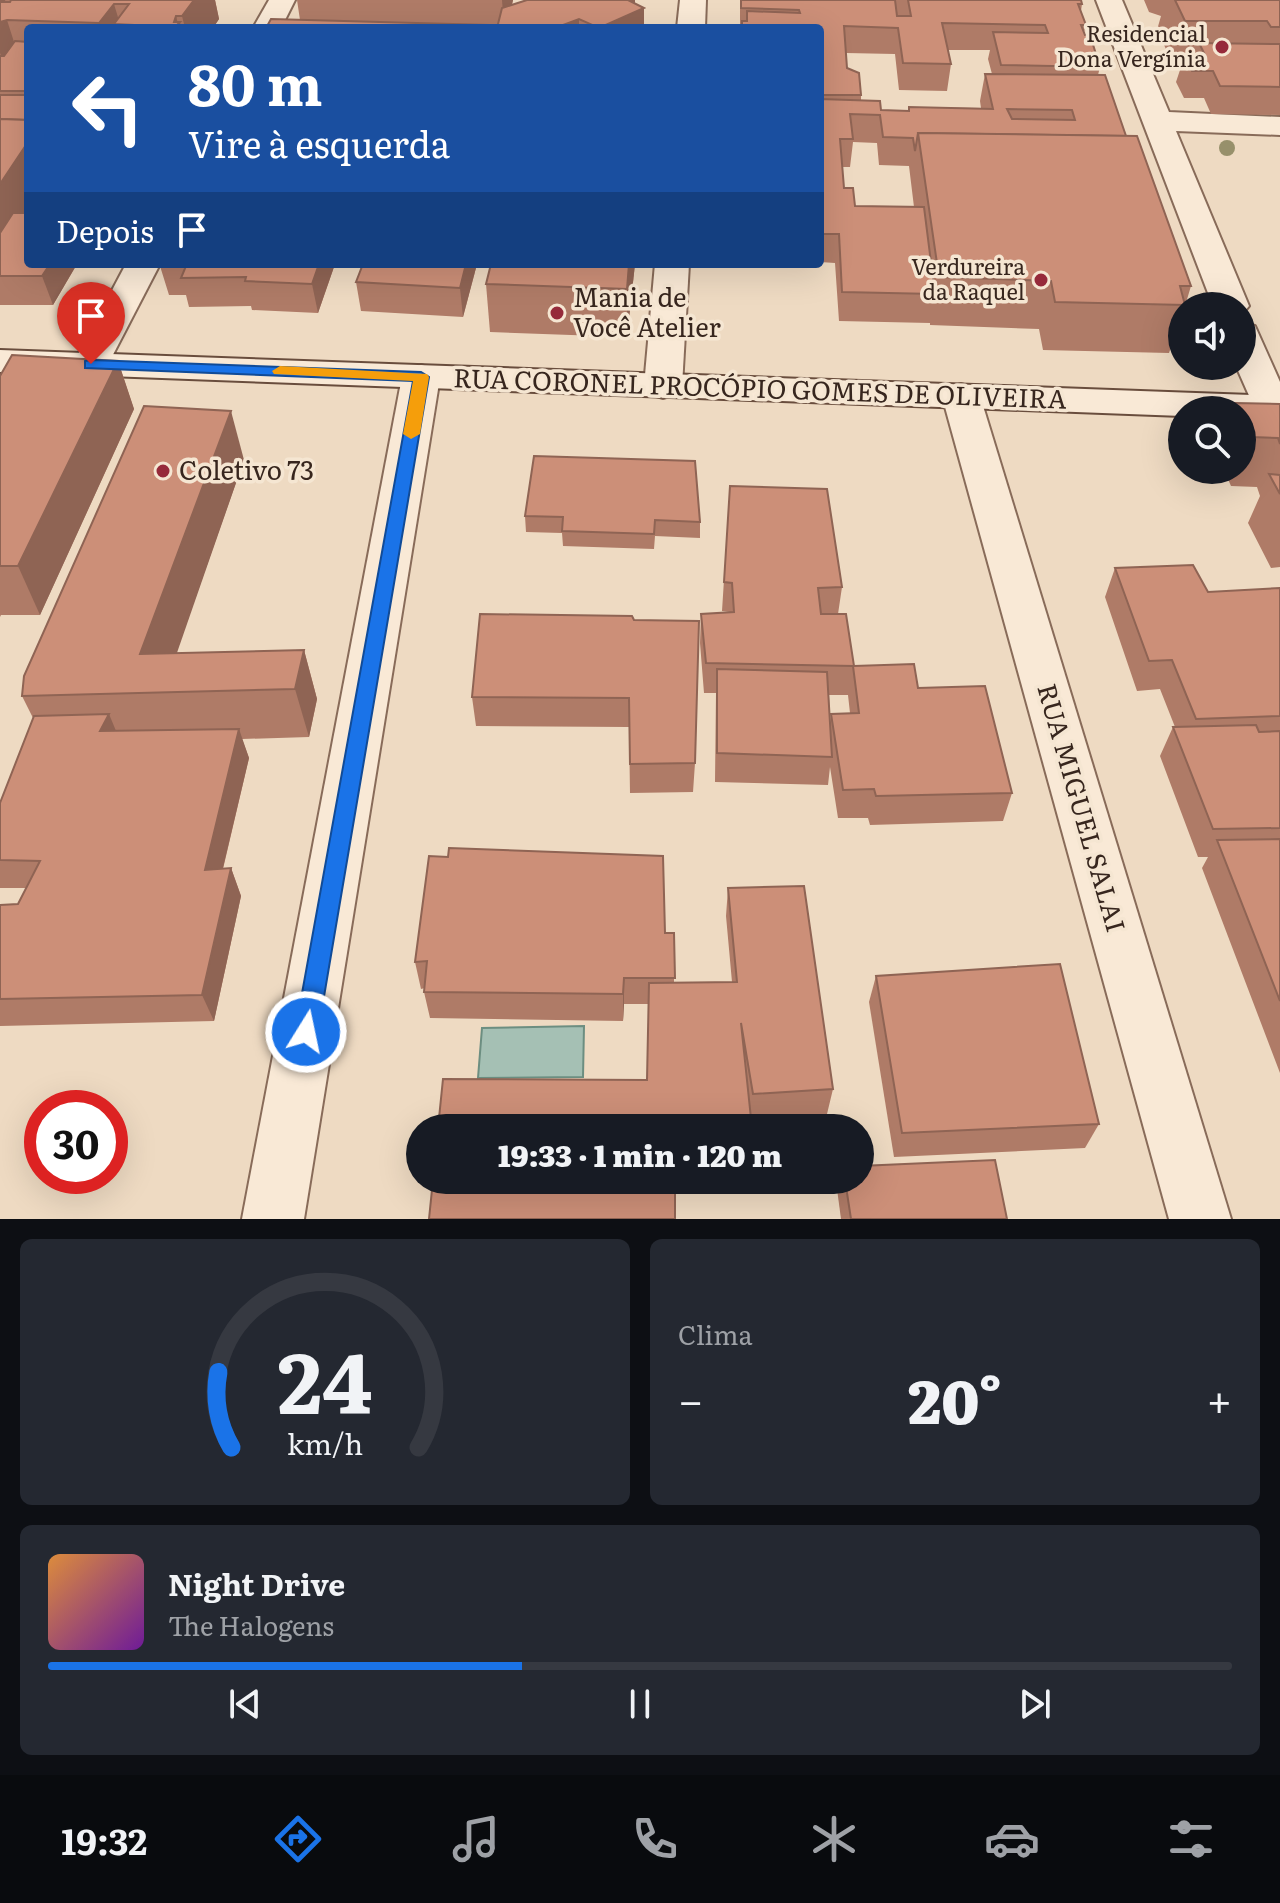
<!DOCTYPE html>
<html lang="pt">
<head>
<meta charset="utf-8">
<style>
  body { margin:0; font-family:Literata,serif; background:#242831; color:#f1f3f6; height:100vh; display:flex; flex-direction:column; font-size:30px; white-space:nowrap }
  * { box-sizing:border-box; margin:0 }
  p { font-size:26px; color:#9ea1a6 }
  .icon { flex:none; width:44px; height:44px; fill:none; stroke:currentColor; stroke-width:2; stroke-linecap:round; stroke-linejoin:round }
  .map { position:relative; height:1219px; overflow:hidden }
  .sheet { display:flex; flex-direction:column; gap:20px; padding:20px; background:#0d0f14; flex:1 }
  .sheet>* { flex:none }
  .hud { position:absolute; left:24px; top:24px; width:800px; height:244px; border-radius:8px; box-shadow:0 8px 32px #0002; background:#1a4fa0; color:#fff; overflow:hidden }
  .controls { position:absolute; left:1168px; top:292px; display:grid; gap:16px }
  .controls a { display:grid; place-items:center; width:88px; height:88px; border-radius:50%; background:#171b24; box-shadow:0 8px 32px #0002; font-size:40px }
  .speed { position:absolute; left:24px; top:1090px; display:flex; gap:16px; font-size:40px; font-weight:700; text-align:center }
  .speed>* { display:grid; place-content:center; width:104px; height:104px; border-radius:50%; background:#171b24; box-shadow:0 8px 32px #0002; line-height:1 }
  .speed .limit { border:12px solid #d22; background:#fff; color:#111 }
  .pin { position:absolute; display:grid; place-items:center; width:68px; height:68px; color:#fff; margin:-82px -34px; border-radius:50% 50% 50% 0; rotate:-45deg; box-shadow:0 0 8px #0007 }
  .pin .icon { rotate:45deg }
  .me { position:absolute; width:88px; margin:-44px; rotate:10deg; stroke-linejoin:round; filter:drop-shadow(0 0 6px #0008) }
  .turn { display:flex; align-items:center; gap:28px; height:168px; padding:0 32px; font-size:36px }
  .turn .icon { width:104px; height:104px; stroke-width:2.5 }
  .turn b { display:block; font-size:56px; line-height:68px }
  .then { display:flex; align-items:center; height:76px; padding:0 32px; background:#0003; gap:16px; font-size:30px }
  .big { font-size:60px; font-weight:800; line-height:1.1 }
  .sheet .widget { flex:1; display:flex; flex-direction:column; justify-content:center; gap:12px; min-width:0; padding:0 28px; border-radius:12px; background:#242831 }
  .sheet .dial { align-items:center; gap:0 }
  .dial svg { height:208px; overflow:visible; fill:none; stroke:#363941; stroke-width:7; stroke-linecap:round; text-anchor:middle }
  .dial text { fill:#f1f3f6; stroke:none }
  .song { display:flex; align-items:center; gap:24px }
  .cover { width:96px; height:96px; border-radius:12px; background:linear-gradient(135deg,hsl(30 70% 55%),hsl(280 70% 35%)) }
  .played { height:8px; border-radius:4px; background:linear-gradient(90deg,#1a73e8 40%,#363941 40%) }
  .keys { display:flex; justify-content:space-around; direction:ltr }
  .heat { display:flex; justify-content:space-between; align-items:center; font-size:44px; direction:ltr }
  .sheet .tiles { flex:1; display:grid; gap:20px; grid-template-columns:1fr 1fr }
  .widget:last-child { grid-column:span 2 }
  .trip { position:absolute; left:406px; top:1114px; width:468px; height:80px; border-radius:40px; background:#171b24; box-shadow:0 8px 32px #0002; font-weight:800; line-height:80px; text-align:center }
  .tab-bar { display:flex; height:128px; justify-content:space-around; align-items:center; background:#090b0e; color:#9ea1a6 }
  .tab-bar .icon { width:56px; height:56px }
  .tab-bar .current { color:#1a73e8 }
  .tab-bar b { font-size:36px; color:#f1f3f6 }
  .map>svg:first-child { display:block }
</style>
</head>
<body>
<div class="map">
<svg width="1280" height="1219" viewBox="0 0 1280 1219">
  <rect width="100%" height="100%" fill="#eedac2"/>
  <polygon fill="#a5c0b4" stroke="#6c8e81" stroke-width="2" points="584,1026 583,1077 478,1078 482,1028"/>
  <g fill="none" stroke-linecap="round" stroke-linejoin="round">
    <defs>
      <g id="street">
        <polygon points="269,0 295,0 281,28 253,28"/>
        <polygon points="680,0 706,0 705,28 677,28"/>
        <polygon points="1096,0 1122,0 1169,112 1280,117 1280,135 1176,131 1249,306 1243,313 1242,306 1213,306"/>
        <polygon points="126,264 160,264 104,372 91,375 78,372 73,364"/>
        <polygon points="655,264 689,264 682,386 676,394 663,398 650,394 644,386"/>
        <polygon points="1242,323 1255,326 1280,382 1280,417 1271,419 1258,416 1236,366 1242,366"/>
        <polygon points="421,365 434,369 440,377 304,1219 242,1219 402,377 408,369"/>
        <polygon points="961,384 974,388 980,396 1231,1219 1169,1219 942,396 948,388"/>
      </g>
      <polygon id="secondary" points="0,350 1280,396 1280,420 1242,419 1242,410 1182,410 1182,416 0,372"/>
    </defs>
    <use href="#street" stroke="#886b59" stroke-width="4"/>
    <use href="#secondary" stroke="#694d3d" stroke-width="4"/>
    <use href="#street" fill="#f9e9d6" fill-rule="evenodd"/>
    <use href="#secondary" fill="#f9e9d6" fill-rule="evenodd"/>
  </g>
  <circle fill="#97906b" cx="1227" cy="148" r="8"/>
  <g fill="#af7b67" fill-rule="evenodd">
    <polygon points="0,0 215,0 219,19 213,28 28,28 28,264 77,264 53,305 0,305"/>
    <polygon points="297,0 513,0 512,5 527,0 635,0 635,4 644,8 644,28 266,28 300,20"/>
    <path d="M740 0H1081L1082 4 1081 11 1086 25 1084 32 1100 67 1098 75 1126 136 1191 286 1185 306H1182V314L1169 353 1043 350 1039 329 930 325V323L839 321 835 263 820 262V28H740ZM948 50H990L988 59 992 74H985L980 101 981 108 909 107 908 111 881 110 861 100V95L847 68 846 53 895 54 899 90 947 91 951 64ZM853 142 877 143 879 165 909 166 914 207 855 206 844 188 842 167H850Z"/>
    <polygon points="1144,0 1280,0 1280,115 1211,114 1204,98 1184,98 1176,82 1182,64 1173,64 1157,30 1161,16 1149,12"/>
    <polygon points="335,264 318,313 252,310 251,306 189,307 186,295 169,295 160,266"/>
    <polygon points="363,264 477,264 463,317 361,311 356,282"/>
    <polygon points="635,264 627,337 490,332 486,284"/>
    <polygon points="118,361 134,409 40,615 1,615 0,617 0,374"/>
    <polygon points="1235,403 1280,404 1280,567 1271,568 1248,523 1260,496 1257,487 1231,486 1224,470 1242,470 1242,410 1232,410"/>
    <polygon points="244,460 176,653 304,650 317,699 309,737 242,739 249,758 223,869 231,868 241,896 214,1021 0,1026 0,905 18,904 26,888 0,888 0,803 33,718 22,696"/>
    <path d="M730 486 842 587 838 614 854 666 918 688 1012 793 1003 821 870 825 868 818H838L830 767 828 785 715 782 716 693H704L700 643 701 614 730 612 722 611ZM829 695H848L850 713 831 714 830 722Z"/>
    <polygon points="525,516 700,522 700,538 655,536 654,549 563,546 562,533 526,532"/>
    <polygon points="1115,568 1208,592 1280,588 1280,1073 1202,868 1208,857 1198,857 1160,756 1173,727 1175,727 1160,689 1137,691 1105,597"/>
    <polygon points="634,620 695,763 693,792 630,793 629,727 476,726 472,697"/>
    <polygon points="728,888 833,1089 827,1114 751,1118 647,1080 649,1004 624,1004 623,1021 430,1018 424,992 425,988 421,989 415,962 674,933 674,982 732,982 726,916"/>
    <polygon points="876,976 1099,1124 1085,1148 894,1157 869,1002"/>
    <polygon points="433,1180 753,1180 752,1188 675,1187"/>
    <polygon points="840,1180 860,1180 1007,1219 841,1219 837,1189"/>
  </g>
  <g fill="#8f6454">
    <polygon points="0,0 5,0 12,21 7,20 21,64 5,67 0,53"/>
    <polygon points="194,0 215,0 219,19 213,28 185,28 182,16"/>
    <polygon points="502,0 513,0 506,28 504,28"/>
    <polygon points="628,0 635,0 635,12 644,8 644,28 599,28"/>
    <polygon points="114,4 120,24 114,24 116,28 100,28 99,23"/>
    <polygon points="176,16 178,24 180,22 181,28 176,28 174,22"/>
    <polygon points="579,19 579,28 555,28"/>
    <polygon points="28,142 28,234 0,276 0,184"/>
    <polygon points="50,264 77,264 53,305 42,276"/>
    <polygon points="319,264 335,264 318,313 312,284"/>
    <polygon points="466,264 477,264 463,317 460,288"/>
    <polygon points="629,264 635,264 627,337 627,289"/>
    <polygon points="118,361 134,409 40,615 18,566"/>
    <polygon points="231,411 244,460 163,693 140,654"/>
    <polygon points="304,650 317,699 309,737 295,689"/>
    <polygon points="109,714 121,743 100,731"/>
    <polygon points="239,729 249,758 216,897 205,870"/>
    <polygon points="231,868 241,896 214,1021 202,995"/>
    <polygon points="624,978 624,1004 623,1021 623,994"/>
  </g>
  <g fill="#cc8f78" stroke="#8f6454" stroke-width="2" fill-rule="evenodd">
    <polygon points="11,0 194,0 182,16 176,16 174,22 180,22 175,27 114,24 129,4 114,4 99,23 7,20 0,22 0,2 10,2"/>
    <polygon points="527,0 628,0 644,8 599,28 579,19 555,28 497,28 502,8"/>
    <polygon points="741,0 895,0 897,16 911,16 908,0 1081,0 1082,4 1078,4 1086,25 1081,25 1085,35 1090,35 1100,67 1001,65 993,32 1048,33 1045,25 942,23 951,64 903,63 898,28 844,26 847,68 859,73 861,95 820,95 820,28 742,28 742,21 747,21 747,11 800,13 799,10 741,8"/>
    <polygon points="1175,0 1280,0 1280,27 1271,27 1267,21 1185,21"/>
    <polygon points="271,19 488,25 487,28 266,28"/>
    <polygon points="15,41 28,42 28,91 0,91 0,56 4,56"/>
    <polygon points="1199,43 1280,44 1280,87 1220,86 1213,71 1192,71 1184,55 1205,55"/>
    <path d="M985 74 1105 75 1126 136 918 133 915 151 913 138 883 137 880 115 850 114 853 139H840L844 188H853L855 206 924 207 935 294 842 292 839 234H820V99L880 101 881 110 909 111V107L993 109ZM1007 109 1072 110 1075 120 1012 119Z"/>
    <polygon points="0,95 28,95 28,120 0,119"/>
    <polygon points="0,119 28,120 28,142 0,184"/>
    <polygon points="918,133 1137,136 1191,286 1180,286 1185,305 1055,302 1051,281 939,277"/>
    <polygon points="28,209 28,264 50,264 42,276 0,276 0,233 13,213 25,213"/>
    <polygon points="161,264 319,264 312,284 245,281 246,277 181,278 186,266 160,266"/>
    <polygon points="363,264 466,264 460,288 356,282"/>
    <polygon points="491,264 629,264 627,289 486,284"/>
    <polygon points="12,355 118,361 18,566 0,566 0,376"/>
    <polygon points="1235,403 1280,404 1280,444 1278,438 1251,437 1242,418 1242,410 1238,410"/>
    <polygon points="144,406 231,411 140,654 304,650 295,689 22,696 24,676"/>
    <polygon points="534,456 695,461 700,522 655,520 654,534 562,531 563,517 525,516"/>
    <polygon points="1269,474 1280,475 1280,494"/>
    <polygon points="730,486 827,489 842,587 818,588 821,614 846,614 854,666 914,664 918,688 985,686 1012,793 876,796 874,789 843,790 831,714 859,713 853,666 706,663 701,614 734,612 732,583 724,582"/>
    <polygon points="1193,565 1208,592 1280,588 1280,716 1196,719 1172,660 1149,661 1115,568"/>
    <polygon points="480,614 632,616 634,620 699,621 695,763 630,764 629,698 472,697"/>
    <polygon points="717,669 827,672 832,757 717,753"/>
    <polygon points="109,714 100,731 239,729 205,870 231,868 202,995 0,999 0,905 18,904 40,861 0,860 0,803 34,716"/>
    <polygon points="1256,725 1259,732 1280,731 1280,828 1213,829 1173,727"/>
    <polygon points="1280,839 1280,1001 1217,840"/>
    <polygon points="449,848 663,856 665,933 674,933 675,978 624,978 623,994 424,992 427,961 415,962 429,856 448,857"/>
    <polygon points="804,886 833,1089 753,1094 741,1023 752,1128 438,1128 443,1079 647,1080 649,983 737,982 728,888"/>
    <polygon points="1060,964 1099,1124 902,1133 876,976"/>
    <polygon points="995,1160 1007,1219 851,1219 845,1180 860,1180 860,1166"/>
    <polygon points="433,1180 675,1180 675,1219 429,1219"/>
  </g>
  <polygon fill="#1a73e8" stroke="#114b97" stroke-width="2" points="91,360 421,372 429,377 318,1032 314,1040 306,1043 298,1040 295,1032 413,381 85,368 85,361"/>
  <polygon fill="#f59e0b" points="280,366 427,374 429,377 420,434 411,439 403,434 413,381 274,374 272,371"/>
  <g fill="#962a3a" stroke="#f5e6d2" stroke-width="3">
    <circle cx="1222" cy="47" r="8"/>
    <circle cx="1041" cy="280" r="8"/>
    <circle cx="557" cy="313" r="8"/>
    <circle cx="163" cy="471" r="8"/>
  </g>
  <g text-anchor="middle" stroke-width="7" stroke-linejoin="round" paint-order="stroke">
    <g font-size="22" fill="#37261e" stroke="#f5e6d2" text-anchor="end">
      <text x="1206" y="42">Residencial<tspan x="1206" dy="25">Dona Vergínia</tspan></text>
      <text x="1025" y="275">Verdureira<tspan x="1025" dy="25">da Raquel</tspan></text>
    </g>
    <g font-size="26" fill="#37261e" stroke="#f5e6d2" text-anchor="start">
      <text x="573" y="307">Mania de<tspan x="573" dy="30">Você Atelier</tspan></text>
      <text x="179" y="480">Coletivo 73</text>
    </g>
    <g font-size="26" fill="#37261e" stroke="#f5e6d2">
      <text transform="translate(760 389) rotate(2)" y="9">RUA CORONEL PROCÓPIO GOMES DE OLIVEIRA</text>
      <text transform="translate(1081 808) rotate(74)" y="9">RUA MIGUEL SALAI</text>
    </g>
  </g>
</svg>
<div class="controls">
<a><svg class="icon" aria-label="sound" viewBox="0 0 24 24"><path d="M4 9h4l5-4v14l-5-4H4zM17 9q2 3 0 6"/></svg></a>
<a><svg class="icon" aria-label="search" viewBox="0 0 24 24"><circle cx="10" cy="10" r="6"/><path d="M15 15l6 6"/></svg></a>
</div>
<div class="speed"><div class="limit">30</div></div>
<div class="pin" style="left:91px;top:364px;background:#d93025"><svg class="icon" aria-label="arrive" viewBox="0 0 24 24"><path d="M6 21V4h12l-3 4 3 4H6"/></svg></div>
<svg class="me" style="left:306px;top:1032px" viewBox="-20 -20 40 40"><circle r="17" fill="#1a73e8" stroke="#fff" stroke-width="3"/><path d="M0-11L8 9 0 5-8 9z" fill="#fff"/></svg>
<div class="trip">19:33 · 1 min · 120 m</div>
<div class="hud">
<div class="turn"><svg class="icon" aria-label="left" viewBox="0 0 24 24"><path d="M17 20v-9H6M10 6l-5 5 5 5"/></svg><div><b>80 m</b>Vire à esquerda</div></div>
<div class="then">Depois<svg class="icon" aria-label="arrive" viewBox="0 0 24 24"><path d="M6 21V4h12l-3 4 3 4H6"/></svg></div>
</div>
</div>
<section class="sheet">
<div class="tiles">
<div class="widget dial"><svg viewBox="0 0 100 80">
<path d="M14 69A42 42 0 1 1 86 69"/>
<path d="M14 69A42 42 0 0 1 9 40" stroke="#1a73e8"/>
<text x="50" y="56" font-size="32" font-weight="700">24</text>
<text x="50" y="72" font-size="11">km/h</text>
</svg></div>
<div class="widget"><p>Clima</p>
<div class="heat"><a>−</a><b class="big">20°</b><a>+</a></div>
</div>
<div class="widget">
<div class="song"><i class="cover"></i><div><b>Night Drive</b><p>The Halogens</p></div></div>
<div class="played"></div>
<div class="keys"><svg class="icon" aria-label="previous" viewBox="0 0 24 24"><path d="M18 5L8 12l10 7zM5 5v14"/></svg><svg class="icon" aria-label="pause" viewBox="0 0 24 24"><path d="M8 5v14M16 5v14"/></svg><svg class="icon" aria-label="next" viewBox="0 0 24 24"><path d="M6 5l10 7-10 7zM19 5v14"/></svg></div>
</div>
</div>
</section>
<nav class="tab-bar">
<b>19:32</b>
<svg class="icon current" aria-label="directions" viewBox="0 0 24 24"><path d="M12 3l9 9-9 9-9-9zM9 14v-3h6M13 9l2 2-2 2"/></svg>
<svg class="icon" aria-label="music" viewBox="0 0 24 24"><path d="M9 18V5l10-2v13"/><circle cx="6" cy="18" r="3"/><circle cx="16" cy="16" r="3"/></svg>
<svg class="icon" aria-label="phone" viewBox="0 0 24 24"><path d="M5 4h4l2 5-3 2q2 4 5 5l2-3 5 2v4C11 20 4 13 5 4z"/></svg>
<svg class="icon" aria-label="climate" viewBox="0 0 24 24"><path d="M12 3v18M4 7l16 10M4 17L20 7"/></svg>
<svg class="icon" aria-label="car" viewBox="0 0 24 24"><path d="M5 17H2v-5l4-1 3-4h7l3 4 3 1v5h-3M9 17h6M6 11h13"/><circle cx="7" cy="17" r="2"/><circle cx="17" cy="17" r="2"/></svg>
<svg class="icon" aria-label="filters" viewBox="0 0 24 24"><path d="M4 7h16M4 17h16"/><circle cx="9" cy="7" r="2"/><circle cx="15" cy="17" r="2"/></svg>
</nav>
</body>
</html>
